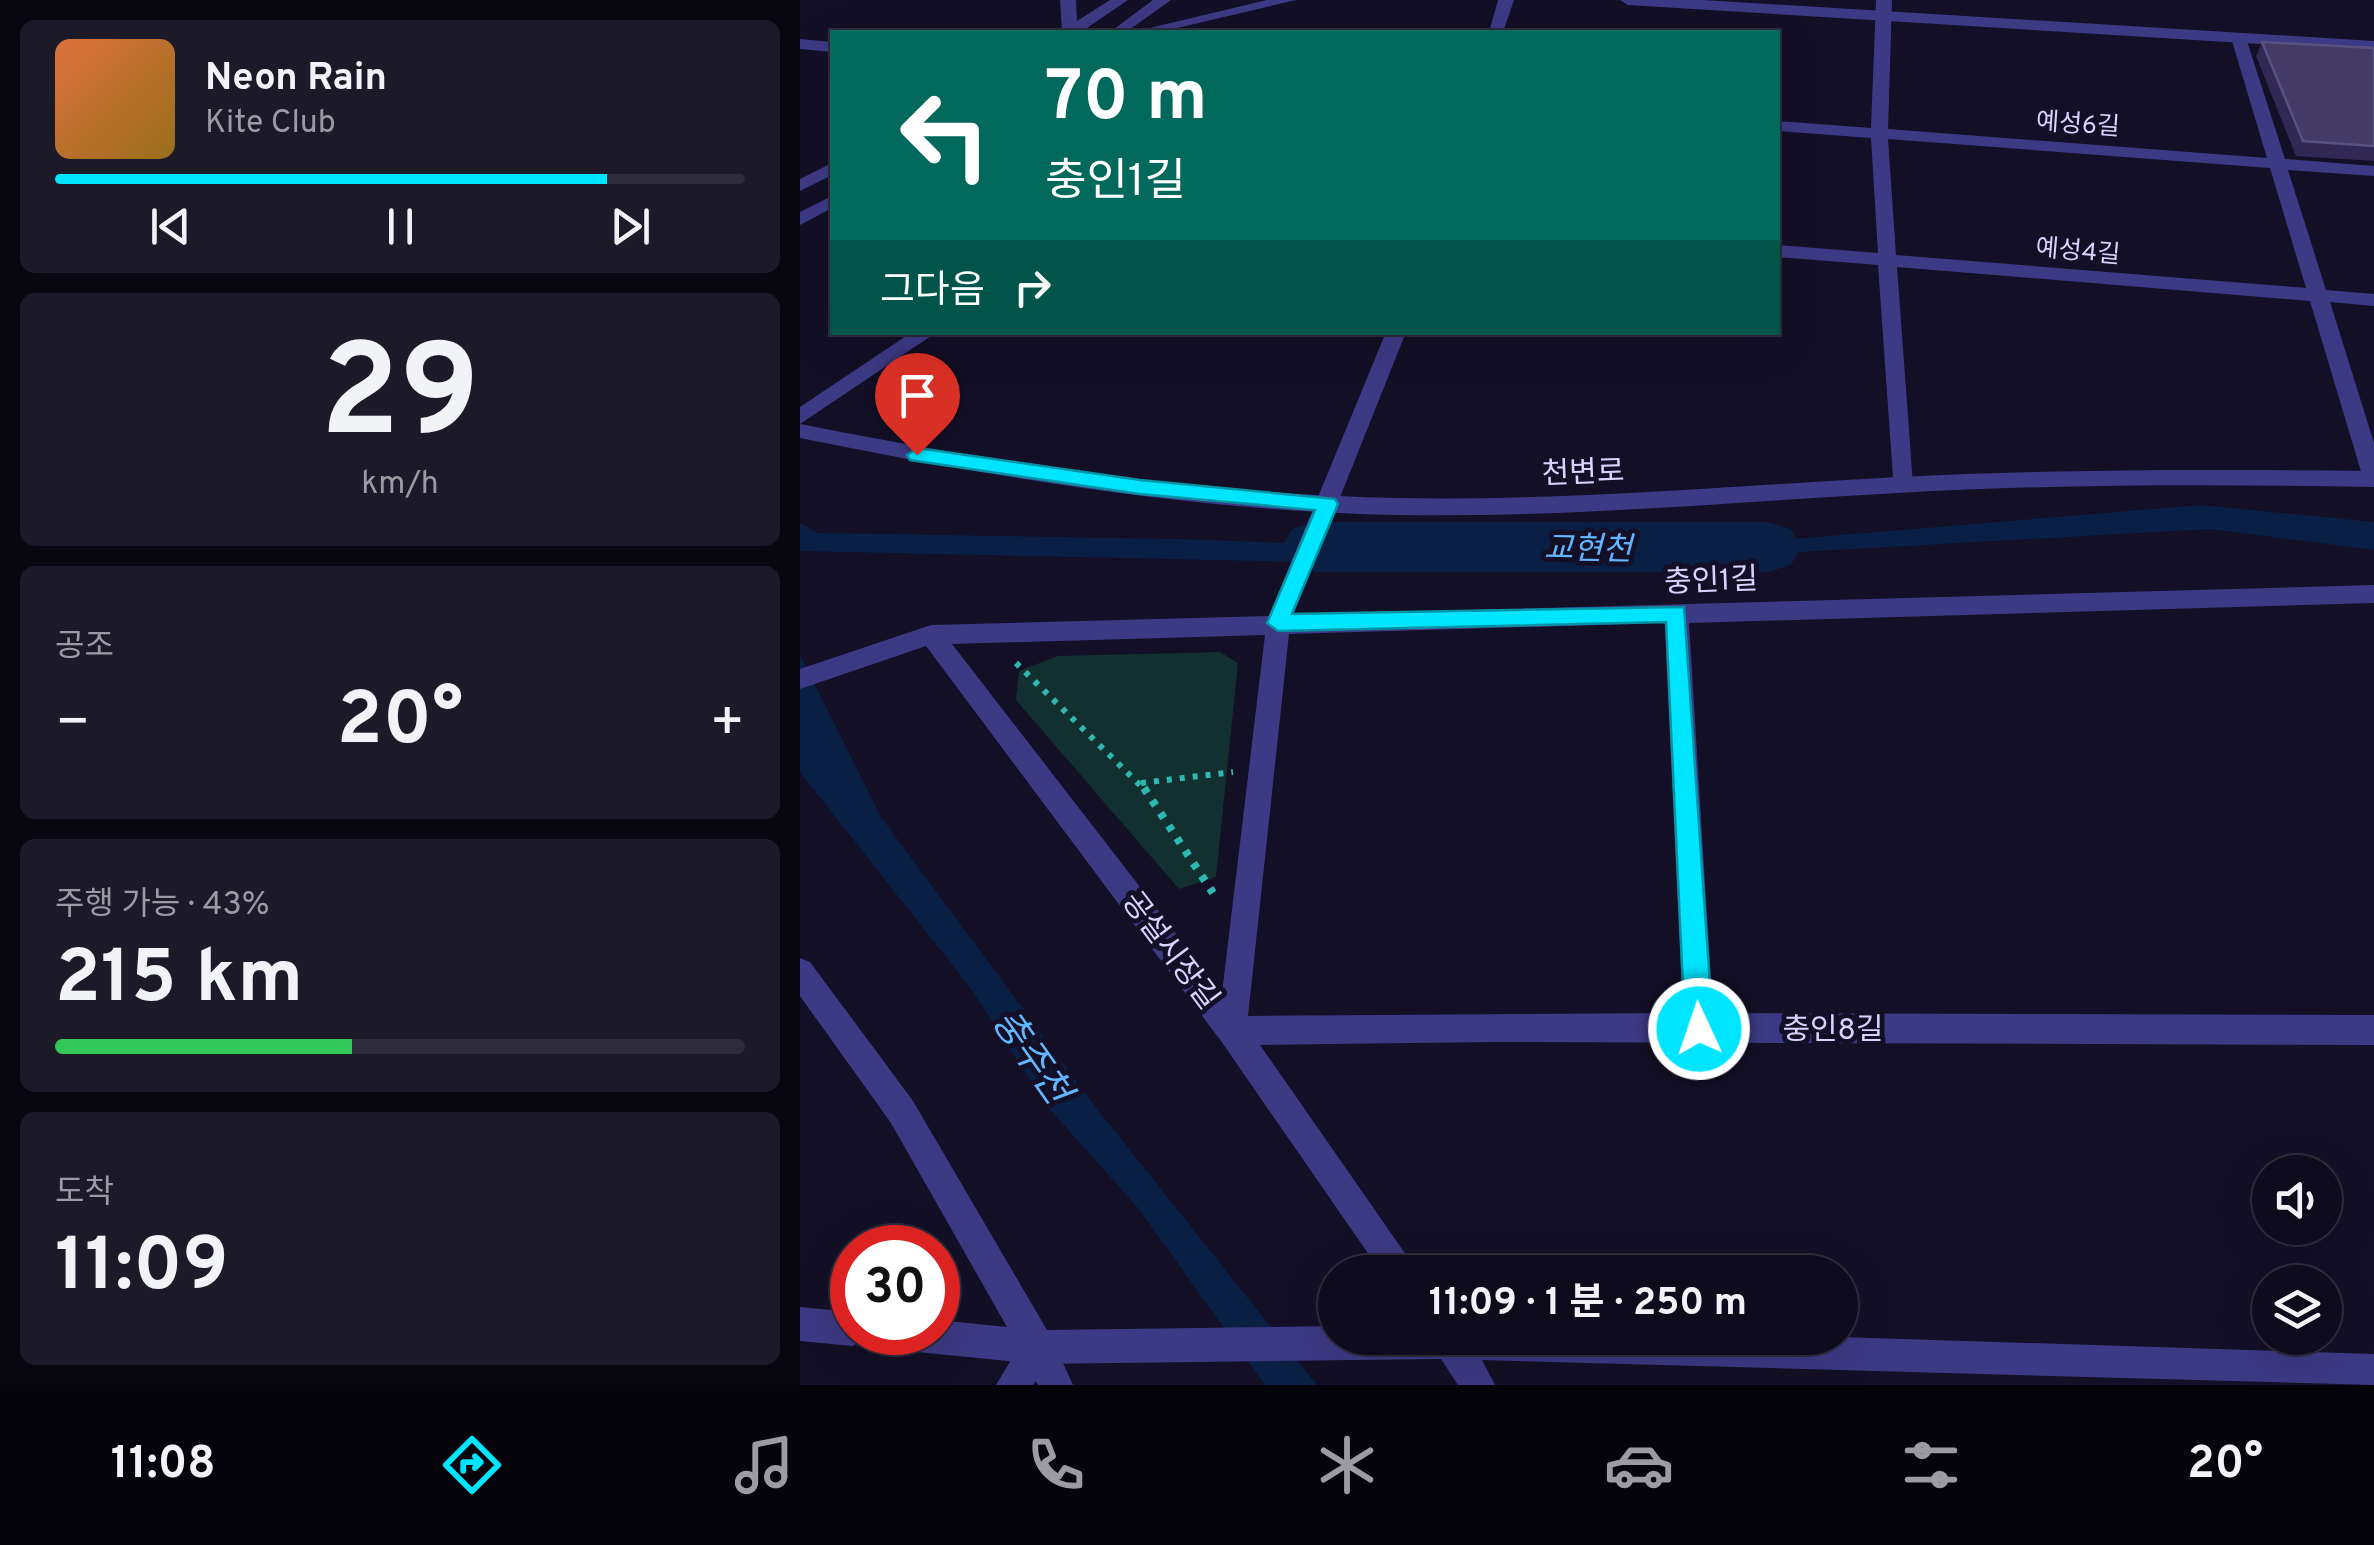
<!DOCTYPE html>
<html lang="ko">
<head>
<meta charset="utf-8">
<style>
  body { margin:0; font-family:Overpass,"Noto Sans KR",sans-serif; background:#1c1929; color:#f1f3f6; height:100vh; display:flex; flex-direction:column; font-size:38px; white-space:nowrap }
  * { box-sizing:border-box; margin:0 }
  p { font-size:32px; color:#9b9ba3 }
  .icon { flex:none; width:55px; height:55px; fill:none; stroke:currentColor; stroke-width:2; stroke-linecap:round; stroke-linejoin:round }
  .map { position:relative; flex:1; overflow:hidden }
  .drawer { display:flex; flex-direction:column; gap:20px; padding:20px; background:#08060f; width:800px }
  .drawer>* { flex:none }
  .hud { position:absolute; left:30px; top:30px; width:950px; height:305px; border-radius:0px; box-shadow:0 10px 40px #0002,0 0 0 2px #2e2b3b; background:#00695c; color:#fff; overflow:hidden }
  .controls { position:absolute; left:1452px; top:1155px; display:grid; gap:20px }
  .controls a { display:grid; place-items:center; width:90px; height:90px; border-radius:50%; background:#0e0b1c; box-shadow:0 10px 40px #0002,0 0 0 2px #2e2b3b; font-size:50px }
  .speed { position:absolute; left:30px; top:1225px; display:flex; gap:20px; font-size:50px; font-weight:700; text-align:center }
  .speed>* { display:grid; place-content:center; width:130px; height:130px; border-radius:50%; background:#0e0b1c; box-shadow:0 10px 40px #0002,0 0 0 2px #2e2b3b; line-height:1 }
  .speed .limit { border:15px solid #d22; background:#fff; color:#111 }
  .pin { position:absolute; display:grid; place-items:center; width:85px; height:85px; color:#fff; margin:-102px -42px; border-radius:50% 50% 50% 0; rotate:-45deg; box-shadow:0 0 10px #0007 }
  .pin .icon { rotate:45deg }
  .me { position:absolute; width:110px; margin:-55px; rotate:357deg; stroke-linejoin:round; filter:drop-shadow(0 0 8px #0008) }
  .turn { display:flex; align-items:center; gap:35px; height:210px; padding:0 50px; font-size:45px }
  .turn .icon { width:130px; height:130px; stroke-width:2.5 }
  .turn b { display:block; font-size:70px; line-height:85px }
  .then { display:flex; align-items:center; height:95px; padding:0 50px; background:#0003; gap:20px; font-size:38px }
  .big { font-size:75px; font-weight:700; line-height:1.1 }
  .drawer .widget { flex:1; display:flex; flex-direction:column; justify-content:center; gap:15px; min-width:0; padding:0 35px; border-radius:15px; background:#1c1929 }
  .drawer .dial { align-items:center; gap:0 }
  .dial b { font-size:130px; line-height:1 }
  .song { display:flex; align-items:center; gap:30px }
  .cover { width:120px; height:120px; border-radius:15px; background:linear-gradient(135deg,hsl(20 70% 55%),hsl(40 70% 35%)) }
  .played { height:10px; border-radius:5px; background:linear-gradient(90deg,#00e5ff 80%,#2e2b3b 80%) }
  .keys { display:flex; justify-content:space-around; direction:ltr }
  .heat { display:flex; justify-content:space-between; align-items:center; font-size:55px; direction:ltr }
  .charge { height:15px; border-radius:8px; background:linear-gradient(90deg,#34c759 43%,#2e2b3b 0) }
  .trip { position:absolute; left:518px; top:1255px; width:540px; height:100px; border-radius:50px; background:#0e0b1c; box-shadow:0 10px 40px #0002,0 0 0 2px #2e2b3b; font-weight:700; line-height:100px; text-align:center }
  .dock { display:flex; height:160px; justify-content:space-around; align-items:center; background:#06040b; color:#9b9ba3 }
  .dock .icon { width:70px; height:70px }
  .dock .selected { color:#00e5ff }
  .dock b { font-size:45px; color:#f1f3f6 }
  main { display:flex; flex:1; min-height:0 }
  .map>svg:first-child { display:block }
</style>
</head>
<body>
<main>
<section class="drawer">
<div class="widget">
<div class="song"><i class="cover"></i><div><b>Neon Rain</b><p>Kite Club</p></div></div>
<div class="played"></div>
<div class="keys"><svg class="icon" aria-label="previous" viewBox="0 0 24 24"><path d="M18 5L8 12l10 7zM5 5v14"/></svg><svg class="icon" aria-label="pause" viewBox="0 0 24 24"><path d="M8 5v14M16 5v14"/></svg><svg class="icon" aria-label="next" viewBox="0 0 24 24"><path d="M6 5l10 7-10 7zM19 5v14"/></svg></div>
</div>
<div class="widget dial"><b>29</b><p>km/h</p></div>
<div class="widget"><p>공조</p>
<div class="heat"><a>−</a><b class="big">20°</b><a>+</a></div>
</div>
<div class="widget"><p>주행 가능 · 43%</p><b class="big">215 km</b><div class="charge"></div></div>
<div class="widget"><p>도착</p><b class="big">11:09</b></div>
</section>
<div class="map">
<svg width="1574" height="1385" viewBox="0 0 1574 1385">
  <rect width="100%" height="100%" fill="#130f26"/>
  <polygon fill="#12302f" points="420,652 438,663 416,877 379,889 216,700 219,671 258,656"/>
  <g fill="#0a1f44">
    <polygon points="1401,505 1574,522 1574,550 1410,529 731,567 0,551 0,523 18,533 381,539 802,555"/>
    <polygon points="0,655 81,817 294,1105 517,1385 465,1385 338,1208 247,1106 169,986 0,772"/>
  </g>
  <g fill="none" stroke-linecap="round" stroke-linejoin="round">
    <polygon fill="#0a1f44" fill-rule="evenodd" points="515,522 968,522 991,529 1001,547 991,565 968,572 515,572 492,565 482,547 492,529"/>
    <g stroke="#2fb8b0" stroke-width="6" stroke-dasharray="5 8" stroke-linecap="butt">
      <polyline points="216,663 346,791"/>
      <polyline points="341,783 433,772"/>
    </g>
    <polyline stroke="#2fb8b0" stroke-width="8" stroke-dasharray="6 9" stroke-linecap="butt" points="344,788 413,893"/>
    <polygon fill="#3d3a85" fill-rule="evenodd" points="238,1330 250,1335 273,1385 238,1385 236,1381 233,1385 196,1385 226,1335"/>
    <g fill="#3d3a85" fill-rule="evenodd">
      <polygon points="698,0 714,0 703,32 689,32"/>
      <path d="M1076 0H1092L1088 129 1467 158 1432 41 1446 38 1485 159 1574 166V176L1488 170 1526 290 1574 294V306L1530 302 1574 443V486L1563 478 1510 301 1097 267 1113 485 1110 491H1094L1078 265 978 257V245L1078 253 1071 138 978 131V121L1071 128ZM1088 139 1470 168 1506 288 1096 255Z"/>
      <polygon points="0,39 32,42 32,52 0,49"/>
      <polygon points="112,332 137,332 0,424 0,407"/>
      <path d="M586 332H606L493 615 1574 585V603L889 623 913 1013 1574 1015V1045L693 1042 460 1045 618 1272H581L421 1041 126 646 0 689V669L131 625 469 616ZM865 623 883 1013 448 1016 489 634ZM465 635 422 993 152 644Z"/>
      <polygon points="0,958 10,962 113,1101 247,1330 535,1326 535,1338 1040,1337 1574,1354 1574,1385 682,1360 695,1385 658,1385 641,1359 238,1364 87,1349 75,1344 70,1332 138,1332 138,1320 207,1327 91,1123 0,996"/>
      <polygon points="0,1307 52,1312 52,1332 68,1332 64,1341 52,1346 0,1341"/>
    </g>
    <g fill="#3d3a85" fill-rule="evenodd">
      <polygon points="260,0 276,0 277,21 310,0 328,0 281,32 262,32"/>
      <polygon points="353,0 371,0 326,32 310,32"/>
      <polygon points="467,0 496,0 360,32 333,32"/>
      <polygon points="820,0 903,0 1574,41 1574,51 828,5"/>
      <polygon points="32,163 32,175 0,191 0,179"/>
      <polygon points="32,196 32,208 0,225 0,212"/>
      <path d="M0 424C197 463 397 494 598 498 765 501 931 486 1098 477 1256 469 1415 469 1574 471V487C1415 484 1256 484 1098 493 931 502 765 518 598 515 397 511 197 478 0 438Z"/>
    </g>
  </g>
  <polygon fill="#312854" points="1462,42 1574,48 1574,161 1496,156 1456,56"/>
  <polygon fill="#433a66" stroke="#5a527e" stroke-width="2.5" points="1462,42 1574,48 1574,146 1503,141"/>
  <polygon fill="#00e5ff" stroke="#0095a6" stroke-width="2.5" points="117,448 340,480 535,499 538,504 492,614 884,607 913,1029 909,1038 899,1042 889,1038 885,1029 866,622 478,631 467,623 515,510 340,494 110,460 107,455"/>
  <g text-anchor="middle" stroke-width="10" stroke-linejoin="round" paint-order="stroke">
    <g font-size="25" fill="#d9d4ff" stroke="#130f26">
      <text transform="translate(1278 123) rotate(4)" y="9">예성6길</text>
      <text transform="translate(1278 250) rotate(5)" y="9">예성4길</text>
    </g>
    <g font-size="30" fill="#d9d4ff" stroke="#130f26">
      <text transform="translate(783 472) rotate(-2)" y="10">천변로</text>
      <text transform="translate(911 580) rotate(-2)" y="10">충인1길</text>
      <text transform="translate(371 950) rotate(53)" y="10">공설시장길</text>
      <text x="1033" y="1039">충인8길</text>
    </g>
    <g font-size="32" font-style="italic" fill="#62b6ff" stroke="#130f26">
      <text transform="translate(788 548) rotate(1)" y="11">교현천</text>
    </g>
    <g font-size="38" font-style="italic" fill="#62b6ff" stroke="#130f26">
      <text transform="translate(232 1056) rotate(55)" y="13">충주천</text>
    </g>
  </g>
</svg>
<div class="controls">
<a><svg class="icon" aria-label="sound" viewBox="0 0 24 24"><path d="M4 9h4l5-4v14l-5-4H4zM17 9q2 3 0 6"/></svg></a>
<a><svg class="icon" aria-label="layers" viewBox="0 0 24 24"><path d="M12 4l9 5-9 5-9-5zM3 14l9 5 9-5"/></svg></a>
</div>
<div class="speed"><div class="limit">30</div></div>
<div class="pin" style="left:117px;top:455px;background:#d93025"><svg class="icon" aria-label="arrive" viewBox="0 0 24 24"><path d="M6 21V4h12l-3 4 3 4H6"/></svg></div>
<svg class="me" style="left:899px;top:1029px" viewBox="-20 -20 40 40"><circle r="17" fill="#00e5ff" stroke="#fff" stroke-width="3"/><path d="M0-11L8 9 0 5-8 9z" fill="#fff"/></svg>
<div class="trip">11:09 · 1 분 · 250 m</div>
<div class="hud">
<div class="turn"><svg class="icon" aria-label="left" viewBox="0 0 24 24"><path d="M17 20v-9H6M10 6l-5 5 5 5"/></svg><div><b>70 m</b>충인1길</div></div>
<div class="then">그다음<svg class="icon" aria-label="right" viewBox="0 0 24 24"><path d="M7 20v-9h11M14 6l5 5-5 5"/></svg></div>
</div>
</div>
</main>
<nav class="dock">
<b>11:08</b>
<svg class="icon selected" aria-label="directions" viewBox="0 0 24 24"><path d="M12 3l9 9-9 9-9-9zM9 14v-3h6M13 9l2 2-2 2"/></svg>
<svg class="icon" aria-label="music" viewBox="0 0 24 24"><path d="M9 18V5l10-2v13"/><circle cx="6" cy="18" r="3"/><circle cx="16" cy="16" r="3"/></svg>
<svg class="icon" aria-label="phone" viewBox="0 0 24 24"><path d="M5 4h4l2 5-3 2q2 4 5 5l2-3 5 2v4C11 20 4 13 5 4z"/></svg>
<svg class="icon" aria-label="climate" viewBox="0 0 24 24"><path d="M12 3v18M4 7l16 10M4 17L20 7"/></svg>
<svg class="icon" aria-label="car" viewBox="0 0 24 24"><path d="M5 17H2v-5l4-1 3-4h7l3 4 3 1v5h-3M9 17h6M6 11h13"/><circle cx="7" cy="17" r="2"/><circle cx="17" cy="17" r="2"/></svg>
<svg class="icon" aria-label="filters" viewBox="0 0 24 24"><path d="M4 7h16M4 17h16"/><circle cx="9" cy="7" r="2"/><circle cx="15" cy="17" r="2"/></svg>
<b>20°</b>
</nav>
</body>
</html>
